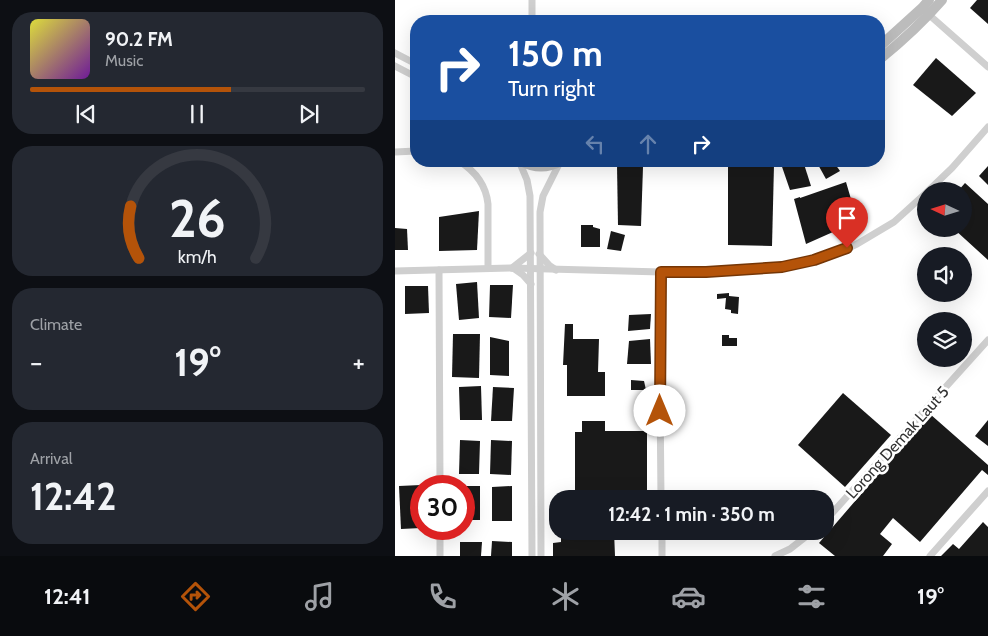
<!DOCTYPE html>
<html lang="en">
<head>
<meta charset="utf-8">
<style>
  body { margin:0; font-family:Cabin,sans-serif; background:#242831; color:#f1f3f6; height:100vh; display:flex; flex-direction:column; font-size:19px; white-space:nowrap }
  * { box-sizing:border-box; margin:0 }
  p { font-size:16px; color:#9ea1a6 }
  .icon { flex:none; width:28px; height:28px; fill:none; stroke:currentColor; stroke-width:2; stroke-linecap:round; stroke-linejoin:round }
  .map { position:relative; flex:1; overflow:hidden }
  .panel { display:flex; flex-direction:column; gap:12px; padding:12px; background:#0d0f14; width:395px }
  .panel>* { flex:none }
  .guide { position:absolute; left:15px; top:15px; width:475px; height:152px; border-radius:20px; box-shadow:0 5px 20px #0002; background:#1a4fa0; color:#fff; overflow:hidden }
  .needle { width:32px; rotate:274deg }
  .fabs { position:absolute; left:522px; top:182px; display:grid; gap:10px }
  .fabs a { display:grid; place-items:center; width:55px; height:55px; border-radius:50%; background:#171b24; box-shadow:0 5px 20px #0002; font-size:25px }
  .speed { position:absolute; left:15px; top:475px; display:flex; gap:10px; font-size:25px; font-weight:700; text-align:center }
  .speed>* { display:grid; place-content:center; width:65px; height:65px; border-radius:50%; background:#171b24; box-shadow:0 5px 20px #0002; line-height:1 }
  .speed .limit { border:8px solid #d22; background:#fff; color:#111 }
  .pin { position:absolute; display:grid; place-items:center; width:42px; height:42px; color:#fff; margin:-51px -21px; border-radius:50% 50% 50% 0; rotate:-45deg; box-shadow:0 0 5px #0007 }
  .pin .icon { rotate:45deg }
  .me { position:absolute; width:55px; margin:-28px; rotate:0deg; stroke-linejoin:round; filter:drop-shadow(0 0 4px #0008) }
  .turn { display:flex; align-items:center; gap:18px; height:105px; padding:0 15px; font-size:22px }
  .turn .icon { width:65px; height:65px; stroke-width:2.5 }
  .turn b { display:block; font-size:35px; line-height:42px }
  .lanes { display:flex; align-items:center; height:48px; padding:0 15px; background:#0003; justify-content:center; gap:25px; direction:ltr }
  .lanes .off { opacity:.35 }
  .big { font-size:38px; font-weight:700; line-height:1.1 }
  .panel .tile { flex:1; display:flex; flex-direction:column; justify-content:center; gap:8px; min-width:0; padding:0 18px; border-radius:20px; background:#242831 }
  .panel .dial { align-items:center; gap:0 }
  .dial svg { height:130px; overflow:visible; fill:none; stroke:#363941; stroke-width:7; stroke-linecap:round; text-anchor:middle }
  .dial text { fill:#f1f3f6; stroke:none }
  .song { display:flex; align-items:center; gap:15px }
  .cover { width:60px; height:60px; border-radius:8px; background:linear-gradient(135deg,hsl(60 70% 55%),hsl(280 70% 35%)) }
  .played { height:5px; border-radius:2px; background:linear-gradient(90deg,#b45309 60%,#363941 60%) }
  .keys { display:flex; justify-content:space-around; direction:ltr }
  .heat { display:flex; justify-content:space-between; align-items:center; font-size:28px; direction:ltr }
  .trip { position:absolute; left:154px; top:490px; width:285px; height:50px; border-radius:20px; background:#171b24; box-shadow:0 5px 20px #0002; font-weight:700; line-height:50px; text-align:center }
  .menu { display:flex; height:80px; justify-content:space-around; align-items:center; background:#090b0e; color:#9ea1a6 }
  .menu .icon { width:35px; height:35px }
  .menu .selected { color:#b45309 }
  .menu b { font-size:22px; color:#f1f3f6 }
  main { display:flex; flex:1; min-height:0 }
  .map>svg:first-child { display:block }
</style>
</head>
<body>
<main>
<section class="panel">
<div class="tile">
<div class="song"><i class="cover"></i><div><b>90.2 FM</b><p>Music</p></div></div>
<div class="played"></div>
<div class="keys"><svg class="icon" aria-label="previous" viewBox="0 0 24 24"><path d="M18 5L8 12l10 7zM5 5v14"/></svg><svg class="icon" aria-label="pause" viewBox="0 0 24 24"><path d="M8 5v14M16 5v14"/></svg><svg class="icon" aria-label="next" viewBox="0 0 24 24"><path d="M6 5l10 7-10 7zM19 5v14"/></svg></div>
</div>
<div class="tile dial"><svg viewBox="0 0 100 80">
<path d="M14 69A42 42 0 1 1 86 69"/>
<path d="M14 69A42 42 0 0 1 9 37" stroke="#b45309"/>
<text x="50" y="56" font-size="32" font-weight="700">26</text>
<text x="50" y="72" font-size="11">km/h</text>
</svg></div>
<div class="tile"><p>Climate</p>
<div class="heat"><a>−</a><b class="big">19°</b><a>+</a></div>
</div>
<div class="tile"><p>Arrival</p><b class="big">12:42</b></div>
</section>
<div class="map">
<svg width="593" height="556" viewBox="0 0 593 556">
  <rect width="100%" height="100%" fill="#fff"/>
  <g fill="#191919">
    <polygon points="582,0 593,0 593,24 575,8"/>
    <polygon points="541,58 581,93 557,116 518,85"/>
    <polygon points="385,161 408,161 416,186 395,190"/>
    <polygon points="421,161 438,161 445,171 431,179"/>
    <polygon points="222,165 248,167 246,226 223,225"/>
    <polygon points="379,165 377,246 333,245 333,166"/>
    <polygon points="593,166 593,185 584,176"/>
    <polygon points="451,182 463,223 438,232 411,244 399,199 405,197 405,198"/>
    <polygon points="570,183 593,204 593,260 559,229 569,229 569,191 563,191"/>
    <polygon points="84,211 82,250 44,251 44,217"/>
    <polygon points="186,225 198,225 198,227 205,229 205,247 186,247"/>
    <polygon points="0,228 12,229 13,250 0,250"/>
    <polygon points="216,231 230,235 226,251 212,249"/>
    <polygon points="82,282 84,318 64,320 61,284"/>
    <polygon points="95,285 118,285 116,318 94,317"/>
    <polygon points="10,286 33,286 34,313 10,314"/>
    <polygon points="334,293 334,296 344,297 343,314 336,313 336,310 330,309 331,298 322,299 322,294"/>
    <polygon points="256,314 255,329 233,331 234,315"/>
    <polygon points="170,324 178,324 178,339 204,339 203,372 210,372 210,396 172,396 172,365 168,365"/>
    <polygon points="58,334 85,334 84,378 57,377"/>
    <polygon points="327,335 334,335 334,338 342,338 342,346 327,346"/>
    <polygon points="95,337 114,341 114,376 95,375"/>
    <polygon points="255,339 256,364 232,364 234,341"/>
    <polygon points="236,380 249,381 251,390 236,390"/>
    <polygon points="86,386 87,420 65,420 64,387"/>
    <polygon points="98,387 119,388 117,421 96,421"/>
    <polygon points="448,393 496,435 450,487 403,445"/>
    <polygon points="535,414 593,465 593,475 587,470 525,542 498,518 485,534 497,544 488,556 440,556 424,543"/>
    <polygon points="593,420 593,446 580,436"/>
    <polygon points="187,421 210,421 210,431 252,431 252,499 180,499 180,432 187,432"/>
    <polygon points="65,440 85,441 84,474 64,474"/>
    <polygon points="96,440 117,441 116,475 95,474"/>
    <polygon points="26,485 26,528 6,529 4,486"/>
    <rect x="69" y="486" width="16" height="34"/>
    <polygon points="117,486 117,521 97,521 97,487"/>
    <polygon points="588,522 593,527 593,556 546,556 558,544 564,549"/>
    <polygon points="180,531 219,531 220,556 158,556 158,543 166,542 166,537 180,537"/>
    <polygon points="97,541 117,542 117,556 96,556"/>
    <polygon points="65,542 87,542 86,556 65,556"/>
  </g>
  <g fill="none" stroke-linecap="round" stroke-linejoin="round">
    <g stroke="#cfcfcf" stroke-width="7">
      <polyline points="532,13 593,67"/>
      <polyline points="137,21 137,0"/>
      <polyline points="0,53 21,64"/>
      <polyline points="0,66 21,77"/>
      <polyline points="0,152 21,151"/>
      <path d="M64 161C80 171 91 185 93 204V268"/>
      <polyline points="124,161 132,180 135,196 137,556"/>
      <polyline points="533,191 557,168 593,127"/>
      <polyline points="144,254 155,266 161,270"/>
      <polyline points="117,268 136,253"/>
      <polyline points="118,268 128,275 136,284"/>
      <polyline points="44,270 45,486"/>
      <polyline points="0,271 117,268 266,272 311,272 387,267 419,260 443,253 462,244 499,222 531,193"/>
      <polyline points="266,272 265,393 266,499"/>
      <polyline points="430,521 593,340"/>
      <polyline points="45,529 45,556"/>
      <polyline points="267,531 267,556"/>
      <polyline points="146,556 145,212 148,196 165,162"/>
      <polyline points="380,556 395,549 418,531"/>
      <polyline points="535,556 593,491"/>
    </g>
    <g stroke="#bcbcbc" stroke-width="10">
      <polyline points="484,47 527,8 534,0"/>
      <path d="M484 60C506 42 528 22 547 0"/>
      <path d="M126 161C139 168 153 168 166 161"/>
    </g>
  </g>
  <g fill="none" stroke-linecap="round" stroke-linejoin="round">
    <defs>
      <polyline id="route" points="265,411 266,272 311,272 387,267 419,260 452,248"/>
    </defs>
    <use href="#route" stroke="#753606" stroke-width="12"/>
    <use href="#route" stroke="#b45309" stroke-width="9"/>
  </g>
  <g text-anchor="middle" stroke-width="5" stroke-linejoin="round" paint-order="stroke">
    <g font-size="16" fill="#323232" stroke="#fff">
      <text transform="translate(502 442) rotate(-48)" y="6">Lorong Demak Laut 5</text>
    </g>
  </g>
</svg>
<div class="fabs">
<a><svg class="needle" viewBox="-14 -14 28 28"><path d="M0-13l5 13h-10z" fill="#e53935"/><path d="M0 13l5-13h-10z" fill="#9ea1a6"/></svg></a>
<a><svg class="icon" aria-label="sound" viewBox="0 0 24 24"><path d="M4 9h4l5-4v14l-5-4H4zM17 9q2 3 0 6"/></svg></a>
<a><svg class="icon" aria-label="layers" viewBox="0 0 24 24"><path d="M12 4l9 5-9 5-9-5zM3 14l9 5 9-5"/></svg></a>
</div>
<div class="speed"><div class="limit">30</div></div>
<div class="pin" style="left:452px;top:248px;background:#d93025"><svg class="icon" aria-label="arrive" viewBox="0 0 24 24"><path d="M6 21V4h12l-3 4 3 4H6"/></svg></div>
<svg class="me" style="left:265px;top:411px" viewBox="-20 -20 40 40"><circle r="19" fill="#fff"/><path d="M0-13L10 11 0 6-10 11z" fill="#b45309"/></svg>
<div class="trip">12:42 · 1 min · 350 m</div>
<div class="guide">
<div class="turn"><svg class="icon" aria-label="right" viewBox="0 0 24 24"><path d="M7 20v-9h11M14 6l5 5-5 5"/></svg><div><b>150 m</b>Turn right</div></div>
<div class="lanes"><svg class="icon off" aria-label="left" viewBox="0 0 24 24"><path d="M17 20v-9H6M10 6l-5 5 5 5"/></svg><svg class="icon off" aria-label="ahead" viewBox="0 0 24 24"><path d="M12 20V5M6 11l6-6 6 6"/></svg><svg class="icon" aria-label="right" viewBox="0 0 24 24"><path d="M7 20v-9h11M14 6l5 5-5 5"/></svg></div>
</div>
</div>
</main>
<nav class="menu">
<b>12:41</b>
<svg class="icon selected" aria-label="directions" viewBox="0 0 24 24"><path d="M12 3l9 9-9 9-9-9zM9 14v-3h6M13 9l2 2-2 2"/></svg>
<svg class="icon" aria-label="music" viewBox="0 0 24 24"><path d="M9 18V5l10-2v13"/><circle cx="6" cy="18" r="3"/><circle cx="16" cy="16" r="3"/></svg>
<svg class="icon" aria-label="phone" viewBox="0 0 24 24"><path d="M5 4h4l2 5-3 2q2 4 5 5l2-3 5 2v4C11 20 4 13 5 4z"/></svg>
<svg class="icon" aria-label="climate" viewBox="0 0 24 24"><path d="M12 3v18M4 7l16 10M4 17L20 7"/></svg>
<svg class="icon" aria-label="car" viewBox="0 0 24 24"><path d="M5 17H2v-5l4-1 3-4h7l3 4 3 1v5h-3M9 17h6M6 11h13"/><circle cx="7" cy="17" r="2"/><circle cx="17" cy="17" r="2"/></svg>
<svg class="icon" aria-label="filters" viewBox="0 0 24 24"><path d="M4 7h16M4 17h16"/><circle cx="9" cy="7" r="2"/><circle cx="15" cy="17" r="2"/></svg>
<b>19°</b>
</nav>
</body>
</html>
